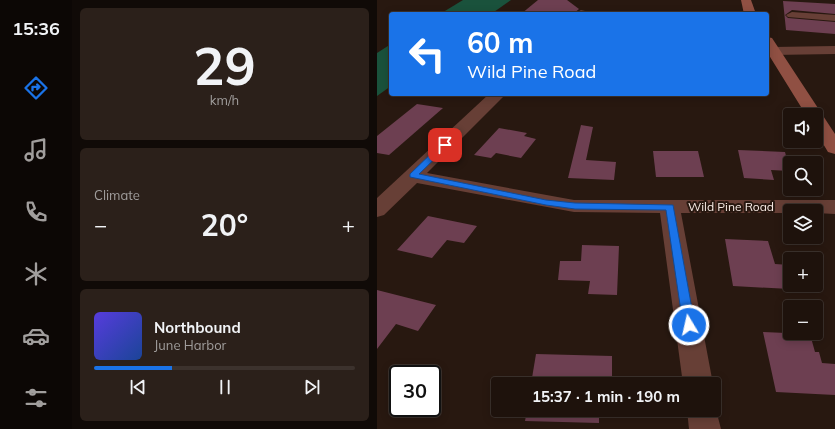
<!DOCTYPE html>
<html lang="en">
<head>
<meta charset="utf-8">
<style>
  body { margin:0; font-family:Mulish,sans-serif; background:#2b201a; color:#f1f3f6; height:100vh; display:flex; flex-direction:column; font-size:15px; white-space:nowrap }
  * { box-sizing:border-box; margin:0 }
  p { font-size:13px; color:#a19e9d }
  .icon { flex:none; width:22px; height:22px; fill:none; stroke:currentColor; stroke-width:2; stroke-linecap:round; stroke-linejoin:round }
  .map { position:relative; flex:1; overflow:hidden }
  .sheet { display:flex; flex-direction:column; gap:8px; padding:8px; background:#100a07; width:305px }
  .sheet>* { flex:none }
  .guide { position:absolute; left:12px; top:12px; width:380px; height:84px; border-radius:4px; box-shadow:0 2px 10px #0003,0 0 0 1px #3c322d; background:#1a73e8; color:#fff; overflow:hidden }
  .tools { position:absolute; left:406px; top:108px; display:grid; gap:8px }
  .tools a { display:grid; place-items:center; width:40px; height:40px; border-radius:4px; background:#1e120c; box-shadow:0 2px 10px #0003,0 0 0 1px #3c322d; font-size:20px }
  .speed { position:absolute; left:12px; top:365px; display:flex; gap:8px; font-size:20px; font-weight:700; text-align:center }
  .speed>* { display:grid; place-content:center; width:52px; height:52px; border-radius:50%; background:#1e120c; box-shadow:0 2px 10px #0003,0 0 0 1px #3c322d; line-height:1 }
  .speed .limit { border:2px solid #111; border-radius:6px; background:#fff; color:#111 }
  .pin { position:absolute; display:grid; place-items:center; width:34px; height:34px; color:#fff; margin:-17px; border-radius:8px; box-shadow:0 2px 6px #0006 }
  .me { position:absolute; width:44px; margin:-22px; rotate:351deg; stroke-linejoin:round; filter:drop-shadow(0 0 3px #0008) }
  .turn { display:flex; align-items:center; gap:14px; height:84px; padding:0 12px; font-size:18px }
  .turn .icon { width:52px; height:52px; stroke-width:2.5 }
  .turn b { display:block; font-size:28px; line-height:34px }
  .big { font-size:30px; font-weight:700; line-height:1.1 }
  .sheet .card { flex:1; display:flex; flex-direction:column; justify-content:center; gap:6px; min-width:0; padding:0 14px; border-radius:6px; background:#2b201a }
  .sheet .dial { align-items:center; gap:0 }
  .dial b { font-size:52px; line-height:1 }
  .song { display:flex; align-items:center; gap:12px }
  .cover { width:48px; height:48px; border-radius:6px; background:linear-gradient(135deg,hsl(250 70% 55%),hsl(220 70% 35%)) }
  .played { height:4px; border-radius:2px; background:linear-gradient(90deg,#1a73e8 30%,#3c322d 30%) }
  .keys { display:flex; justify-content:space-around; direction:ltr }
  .heat { display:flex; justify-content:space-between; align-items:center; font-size:22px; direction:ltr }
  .trip { position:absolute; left:114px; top:377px; width:230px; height:40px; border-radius:4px; background:#1e120c; box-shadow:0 2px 10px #0003,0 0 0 1px #3c322d; font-weight:700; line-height:40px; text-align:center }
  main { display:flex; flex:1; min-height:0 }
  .tab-bar { display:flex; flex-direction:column; width:72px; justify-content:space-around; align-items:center; background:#0c0705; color:#a19e9d }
  .tab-bar .icon { width:28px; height:28px }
  .tab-bar .active { color:#1a73e8 }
  .tab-bar b { font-size:18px; color:#f1f3f6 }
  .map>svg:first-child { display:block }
</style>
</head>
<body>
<main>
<nav class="tab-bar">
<b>15:36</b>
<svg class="icon active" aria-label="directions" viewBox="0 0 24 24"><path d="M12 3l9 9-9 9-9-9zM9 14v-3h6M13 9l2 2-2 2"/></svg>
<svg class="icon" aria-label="music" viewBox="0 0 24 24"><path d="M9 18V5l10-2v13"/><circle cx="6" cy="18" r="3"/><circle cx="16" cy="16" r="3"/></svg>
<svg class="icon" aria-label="phone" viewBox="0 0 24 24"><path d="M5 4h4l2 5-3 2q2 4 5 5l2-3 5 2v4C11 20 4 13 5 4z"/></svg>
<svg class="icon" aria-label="climate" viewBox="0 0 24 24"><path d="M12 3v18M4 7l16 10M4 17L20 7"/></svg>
<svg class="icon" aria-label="car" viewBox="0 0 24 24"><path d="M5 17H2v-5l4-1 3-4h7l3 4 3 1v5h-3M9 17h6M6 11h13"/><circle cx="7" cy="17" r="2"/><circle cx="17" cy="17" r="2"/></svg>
<svg class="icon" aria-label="filters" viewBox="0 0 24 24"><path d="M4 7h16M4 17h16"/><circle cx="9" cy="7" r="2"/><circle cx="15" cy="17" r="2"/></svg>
</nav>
<section class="sheet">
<div class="card dial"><b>29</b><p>km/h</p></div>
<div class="card"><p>Climate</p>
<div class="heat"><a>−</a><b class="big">20°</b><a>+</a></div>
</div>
<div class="card">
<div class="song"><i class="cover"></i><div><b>Northbound</b><p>June Harbor</p></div></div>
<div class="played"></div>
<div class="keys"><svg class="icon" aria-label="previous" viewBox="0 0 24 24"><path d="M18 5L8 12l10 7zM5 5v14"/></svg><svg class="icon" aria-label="pause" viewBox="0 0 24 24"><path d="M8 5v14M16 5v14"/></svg><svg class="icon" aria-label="next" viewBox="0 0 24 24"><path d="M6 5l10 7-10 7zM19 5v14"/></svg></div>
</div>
</section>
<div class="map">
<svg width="458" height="429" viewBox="0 0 458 429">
  <rect width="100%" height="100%" fill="#281810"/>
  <g fill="#1a523c">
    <polygon points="86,0 134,0 114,14 63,14"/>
    <polygon points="14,44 14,86 0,96 0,53"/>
  </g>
  <g fill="#6d3f51">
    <polygon points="161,0 190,0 202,9 196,14 144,14"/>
    <polygon points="406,1 458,4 458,14 415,10 408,15 411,18 458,22 458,34 409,30"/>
    <polygon points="40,104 66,108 12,155 0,153 0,136"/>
    <polygon points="204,125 216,127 209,160 239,162 237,180 191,178"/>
    <polygon points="122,128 150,133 147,136 159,139 144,158 119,153 114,158 97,155"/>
    <polygon points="361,150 408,152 413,171 394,170 397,180 367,178"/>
    <polygon points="276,151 321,151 327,177 279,177"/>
    <polygon points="51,216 100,226 87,243 70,240 55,258 20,250"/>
    <polygon points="348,239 391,241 398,264 413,265 413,289 356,286"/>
    <polygon points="205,245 242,246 240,295 211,294 213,281 181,280 183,261 204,261"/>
    <polygon points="0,290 59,305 41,331 19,324 0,349"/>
    <polygon points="386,332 433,334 438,352 442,352 445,363 458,364 458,395 399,392"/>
    <polygon points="159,354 235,356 235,382 154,384"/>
    <polygon points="150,410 222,410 222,423 148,421"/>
  </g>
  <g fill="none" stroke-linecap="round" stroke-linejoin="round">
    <g fill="#673f36" fill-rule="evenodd">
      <polygon points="204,10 208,11 209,14 197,14"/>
      <polygon points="415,12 458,15 458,21 411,17 409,15"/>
      <polygon points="458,46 458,54 396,55 390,52 391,48 396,47"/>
      <polygon points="112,94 129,94 50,173 197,200 458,200 458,214 439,213 439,211 413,211 413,213 304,213 336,384 306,384 283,213 197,212 40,183 7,215 0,217 0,198"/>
      <polygon points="337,402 344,429 312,429 310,410 337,410"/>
    </g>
    <g fill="#905043" fill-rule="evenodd">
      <polygon points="364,0 374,0 379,14 367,14"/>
      <polygon points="390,37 395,38 458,134 458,154 451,152 439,132 439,115 429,115 390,52"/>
    </g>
  </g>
  <polygon fill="#1a73e8" stroke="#114b97" points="65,143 72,145 42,174 169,200 198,203 296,205 318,325 316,328 308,328 306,325 289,210 198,209 169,205 33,177 33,174"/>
  <g text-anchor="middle" stroke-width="4" stroke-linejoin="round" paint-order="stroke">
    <g font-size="12" fill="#f6eae4" stroke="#281810">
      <text x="354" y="211">Wild Pine Road</text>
    </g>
  </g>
</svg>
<div class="tools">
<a><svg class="icon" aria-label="sound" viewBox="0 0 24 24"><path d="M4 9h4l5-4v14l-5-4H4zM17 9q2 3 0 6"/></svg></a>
<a><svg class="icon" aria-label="search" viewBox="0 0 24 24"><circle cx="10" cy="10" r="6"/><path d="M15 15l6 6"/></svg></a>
<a><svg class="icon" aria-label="layers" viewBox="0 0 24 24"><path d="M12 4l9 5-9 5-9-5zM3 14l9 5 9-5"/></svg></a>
<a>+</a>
<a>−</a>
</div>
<div class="speed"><div class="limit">30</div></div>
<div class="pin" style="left:68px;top:145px;background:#d93025"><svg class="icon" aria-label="arrive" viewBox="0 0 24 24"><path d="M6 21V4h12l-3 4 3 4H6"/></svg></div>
<svg class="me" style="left:312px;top:325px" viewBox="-20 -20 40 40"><circle r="17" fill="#1a73e8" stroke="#fff" stroke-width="3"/><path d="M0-11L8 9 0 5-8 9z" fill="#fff"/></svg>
<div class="trip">15:37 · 1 min · 190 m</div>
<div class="guide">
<div class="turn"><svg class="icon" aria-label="left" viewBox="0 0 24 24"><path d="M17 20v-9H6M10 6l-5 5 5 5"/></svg><div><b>60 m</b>Wild Pine Road</div></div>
</div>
</div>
</main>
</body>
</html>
